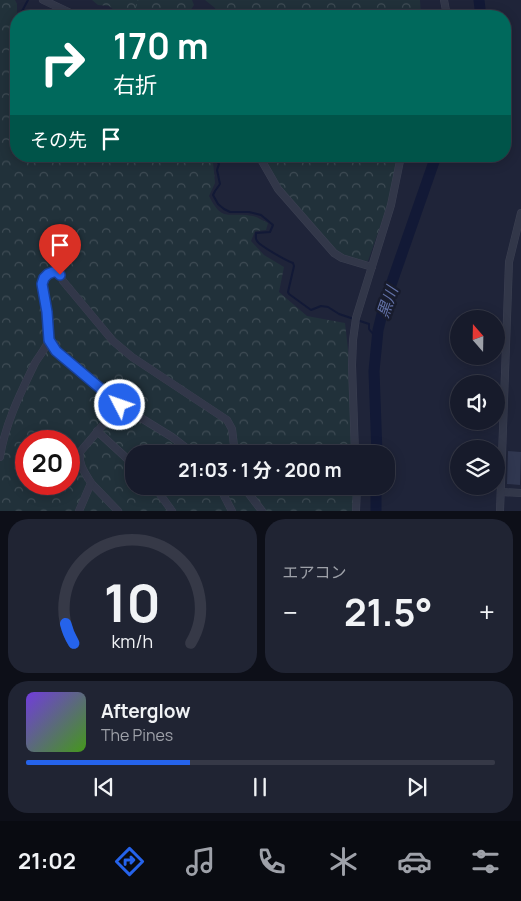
<!DOCTYPE html>
<html lang="ja">
<head>
<meta charset="utf-8">
<style>
  body { margin:0; font-family:Manrope,"Noto Sans JP",sans-serif; background:#202433; color:#f1f3f6; height:100vh; display:flex; flex-direction:column; font-size:19px; white-space:nowrap }
  * { box-sizing:border-box; margin:0 }
  p { font-size:16px; color:#9ea1a9 }
  .icon { flex:none; width:28px; height:28px; fill:none; stroke:currentColor; stroke-width:2; stroke-linecap:round; stroke-linejoin:round }
  .map { position:relative; height:511px; overflow:hidden }
  .side { display:flex; flex-direction:column; gap:8px; padding:8px; background:#0d0f18; flex:1 }
  .side>* { flex:none }
  .hud { position:absolute; left:10px; top:10px; width:501px; height:152px; border-radius:20px; box-shadow:0 2px 12px #0003,0 0 0 1px #363947; background:#00695c; color:#fff; overflow:hidden }
  .needle { width:32px; rotate:340deg }
  .controls { position:absolute; left:450px; top:310px; display:grid; gap:10px }
  .controls a { display:grid; place-items:center; width:55px; height:55px; border-radius:50%; background:#171b2b; box-shadow:0 2px 12px #0003,0 0 0 1px #363947; font-size:25px }
  .speed { position:absolute; left:15px; top:430px; display:flex; gap:10px; font-size:25px; font-weight:700; text-align:center }
  .speed>* { display:grid; place-content:center; width:65px; height:65px; border-radius:50%; background:#171b2b; box-shadow:0 2px 12px #0003,0 0 0 1px #363947; line-height:1 }
  .speed .limit { border:8px solid #d22; background:#fff; color:#111 }
  .pin { position:absolute; display:grid; place-items:center; width:42px; height:42px; color:#fff; margin:-51px -21px; border-radius:50% 50% 50% 0; rotate:-45deg; box-shadow:0 0 5px #0007 }
  .pin .icon { rotate:45deg }
  .me { position:absolute; width:55px; margin:-28px; rotate:311deg; stroke-linejoin:round; filter:drop-shadow(0 0 4px #0008) }
  .turn { display:flex; align-items:center; gap:18px; height:105px; padding:0 20px; font-size:22px }
  .turn .icon { width:65px; height:65px; stroke-width:2.5 }
  .turn b { display:block; font-size:35px; line-height:42px }
  .then { display:flex; align-items:center; height:48px; padding:0 20px; background:#0003; gap:10px; font-size:19px }
  .big { font-size:38px; font-weight:700; line-height:1.1 }
  .side .widget { flex:1; display:flex; flex-direction:column; justify-content:center; gap:8px; min-width:0; padding:0 18px; border-radius:20px; background:#202433 }
  .side .dial { align-items:center; gap:0 }
  .dial svg { height:130px; overflow:visible; fill:none; stroke:#363947; stroke-width:7; stroke-linecap:round; text-anchor:middle }
  .dial text { fill:#f1f3f6; stroke:none }
  .song { display:flex; align-items:center; gap:15px }
  .cover { width:60px; height:60px; border-radius:8px; background:linear-gradient(135deg,hsl(260 70% 55%),hsl(100 70% 35%)) }
  .played { height:5px; border-radius:2px; background:linear-gradient(90deg,#2563eb 35%,#363947 35%) }
  .keys { display:flex; justify-content:space-around; direction:ltr }
  .heat { display:flex; justify-content:space-between; align-items:center; font-size:28px; direction:ltr }
  .side .tiles { flex:1; display:grid; gap:8px; grid-template-columns:1fr 1fr }
  .widget:last-child { grid-column:span 2 }
  .trip { position:absolute; left:125px; top:445px; width:270px; height:50px; border-radius:20px; background:#171b2b; box-shadow:0 2px 12px #0003,0 0 0 1px #363947; font-weight:700; line-height:50px; text-align:center }
  .dock { display:flex; height:80px; justify-content:space-around; align-items:center; background:#090b11; color:#9ea1a9 }
  .dock .icon { width:35px; height:35px }
  .dock .active { color:#2563eb }
  .dock b { font-size:22px; color:#f1f3f6 }
  .map>svg:first-child { display:block }
</style>
</head>
<body>
<div class="map">
<svg width="521" height="511" viewBox="0 0 521 511">
  <defs>
    <pattern id="forest-crowns" width="20" height="18" patternUnits="userSpaceOnUse" patternTransform="scale(1.25)"><rect width="20" height="18" fill="#21313a"/><path d="M2 6a3 3 0 1 1 6 0M12 15a3 3 0 1 1 6 0" fill="none" stroke="#3f4c55"/></pattern>
  </defs>
  <rect width="100%" height="100%" fill="#1f2439"/>
  <g fill="url(#forest-crowns)" fill-rule="evenodd">
    <path d="M0 0H15L17 4 16 156H175L182 159 185 156H205L213 162 215 183 209 196C223 224 229 211 253 216 258 217 263 221 268 223L266 230 255 231 251 241 264 255 284 267 279 292 307 316 345 323 349 358 352 454H134V486H354V511H0ZM26 441H69V484H26Z"/>
    <polygon points="92,0 192,0 194,5 190,11 192,16 121,16 109,6 98,5"/>
    <polygon points="205,0 420,0 421,16 218,16 215,8"/>
    <polygon points="262,156 400,156 396,182 368,261 355,260 342,255 326,242 280,188"/>
  </g>
  <g fill="none" stroke-linecap="round" stroke-linejoin="round">
    <g stroke="#121936" stroke-width="2">
      <polyline points="23,16 21,13 28,0"/>
      <polyline points="179,156 182,156"/>
      <path d="M213 156 219 164 217 170 220 184 215 191 213 195 218 204 224 209 230 212H249L261 215 273 225 270 232 256 233C256 237 255 238 257 241 260 246 287 261 293 263L294 266 288 292 289 294 311 310 321 306 328 307 339 314 369 324V329L377 339"/>
    </g>
    <g stroke="#121936" stroke-width="11">
      <polyline points="478,16 480,9 479,0"/>
      <polyline points="377,454 374,371 378,330 385,302 436,156"/>
      <polyline points="376,511 376,486"/>
    </g>
  </g>
  <polygon fill="#303750" points="508,451 521,452 520,485 507,484"/>
  <g fill="none" stroke-linecap="round" stroke-linejoin="round">
    <defs>
      <g id="minor">
        <polyline points="43,0 77,16"/>
        <polyline points="444,0 447,16"/>
        <polyline points="259,156 278,189 334,253 342,258 372,267"/>
        <polyline points="49,340 56,351 120,405 172,437 194,454"/>
        <polyline points="97,431 134,465"/>
        <polyline points="355,454 352,365 353,340 356,318 391,205 401,156"/>
        <path d="M0 457C5 424 20 394 35 363 39 356 46 348 49 340 53 328 30 265 56 272 60 273 61 277 63 281L113 341 132 357 227 420 232 429 235 454"/>
        <polyline points="91,483 118,511"/>
        <polyline points="154,486 172,511"/>
        <polyline points="219,486 232,511"/>
        <polyline points="243,486 262,511"/>
        <polyline points="501,492 521,493"/>
        <path d="M79 511 91 483C85 473 78 464 80 452L120 405"/>
        <polyline points="356,511 357,486"/>
        <polyline points="500,511 509,262 521,213"/>
      </g>
    </defs>
    <use href="#minor" stroke="#3c4052" stroke-width="8"/>
    <polyline stroke="#394b52" stroke-width="1" stroke-dasharray="4 4" stroke-linecap="butt" points="136,16 135,9 138,0"/>
    <use href="#minor" stroke="#323749" stroke-width="7"/>
  </g>
  <g fill="none" stroke-linecap="round" stroke-linejoin="round">
    <defs>
      <polyline id="route" points="60,275 57,272 53,272 48,274 44,278 42,284 47,312 49,340 56,351 120,405"/>
    </defs>
    <use href="#route" stroke="#184099" stroke-width="12"/>
    <use href="#route" stroke="#2563eb" stroke-width="9"/>
  </g>
  <g text-anchor="middle" stroke-width="5" stroke-linejoin="round" paint-order="stroke">
    <g font-size="16" font-style="italic" fill="#6372a7" stroke="#181c2d">
      <text transform="translate(387 302) rotate(-71)" y="6">黒川</text>
    </g>
  </g>
</svg>
<div class="controls">
<a><svg class="needle" viewBox="-14 -14 28 28"><path d="M0-13l5 13h-10z" fill="#e53935"/><path d="M0 13l5-13h-10z" fill="#9ea1a9"/></svg></a>
<a><svg class="icon" aria-label="sound" viewBox="0 0 24 24"><path d="M4 9h4l5-4v14l-5-4H4zM17 9q2 3 0 6"/></svg></a>
<a><svg class="icon" aria-label="layers" viewBox="0 0 24 24"><path d="M12 4l9 5-9 5-9-5zM3 14l9 5 9-5"/></svg></a>
</div>
<div class="speed"><div class="limit">20</div></div>
<div class="pin" style="left:60px;top:275px;background:#d93025"><svg class="icon" aria-label="arrive" viewBox="0 0 24 24"><path d="M6 21V4h12l-3 4 3 4H6"/></svg></div>
<svg class="me" style="left:120px;top:405px" viewBox="-20 -20 40 40"><circle r="17" fill="#2563eb" stroke="#fff" stroke-width="3"/><path d="M0-11L8 9 0 5-8 9z" fill="#fff"/></svg>
<div class="trip">21:03 · 1 分 · 200 m</div>
<div class="hud">
<div class="turn"><svg class="icon" aria-label="right" viewBox="0 0 24 24"><path d="M7 20v-9h11M14 6l5 5-5 5"/></svg><div><b>170 m</b>右折</div></div>
<div class="then">その先<svg class="icon" aria-label="arrive" viewBox="0 0 24 24"><path d="M6 21V4h12l-3 4 3 4H6"/></svg></div>
</div>
</div>
<section class="side">
<div class="tiles">
<div class="widget dial"><svg viewBox="0 0 100 80">
<path d="M14 69A42 42 0 1 1 86 69"/>
<path d="M14 69A42 42 0 0 1 9 57" stroke="#2563eb"/>
<text x="50" y="56" font-size="32" font-weight="700">10</text>
<text x="50" y="72" font-size="11">km/h</text>
</svg></div>
<div class="widget"><p>エアコン</p>
<div class="heat"><a>−</a><b class="big">21.5°</b><a>+</a></div>
</div>
<div class="widget">
<div class="song"><i class="cover"></i><div><b>Afterglow</b><p>The Pines</p></div></div>
<div class="played"></div>
<div class="keys"><svg class="icon" aria-label="previous" viewBox="0 0 24 24"><path d="M18 5L8 12l10 7zM5 5v14"/></svg><svg class="icon" aria-label="pause" viewBox="0 0 24 24"><path d="M8 5v14M16 5v14"/></svg><svg class="icon" aria-label="next" viewBox="0 0 24 24"><path d="M6 5l10 7-10 7zM19 5v14"/></svg></div>
</div>
</div>
</section>
<nav class="dock">
<b>21:02</b>
<svg class="icon active" aria-label="directions" viewBox="0 0 24 24"><path d="M12 3l9 9-9 9-9-9zM9 14v-3h6M13 9l2 2-2 2"/></svg>
<svg class="icon" aria-label="music" viewBox="0 0 24 24"><path d="M9 18V5l10-2v13"/><circle cx="6" cy="18" r="3"/><circle cx="16" cy="16" r="3"/></svg>
<svg class="icon" aria-label="phone" viewBox="0 0 24 24"><path d="M5 4h4l2 5-3 2q2 4 5 5l2-3 5 2v4C11 20 4 13 5 4z"/></svg>
<svg class="icon" aria-label="climate" viewBox="0 0 24 24"><path d="M12 3v18M4 7l16 10M4 17L20 7"/></svg>
<svg class="icon" aria-label="car" viewBox="0 0 24 24"><path d="M5 17H2v-5l4-1 3-4h7l3 4 3 1v5h-3M9 17h6M6 11h13"/><circle cx="7" cy="17" r="2"/><circle cx="17" cy="17" r="2"/></svg>
<svg class="icon" aria-label="filters" viewBox="0 0 24 24"><path d="M4 7h16M4 17h16"/><circle cx="9" cy="7" r="2"/><circle cx="15" cy="17" r="2"/></svg>
</nav>
</body>
</html>
